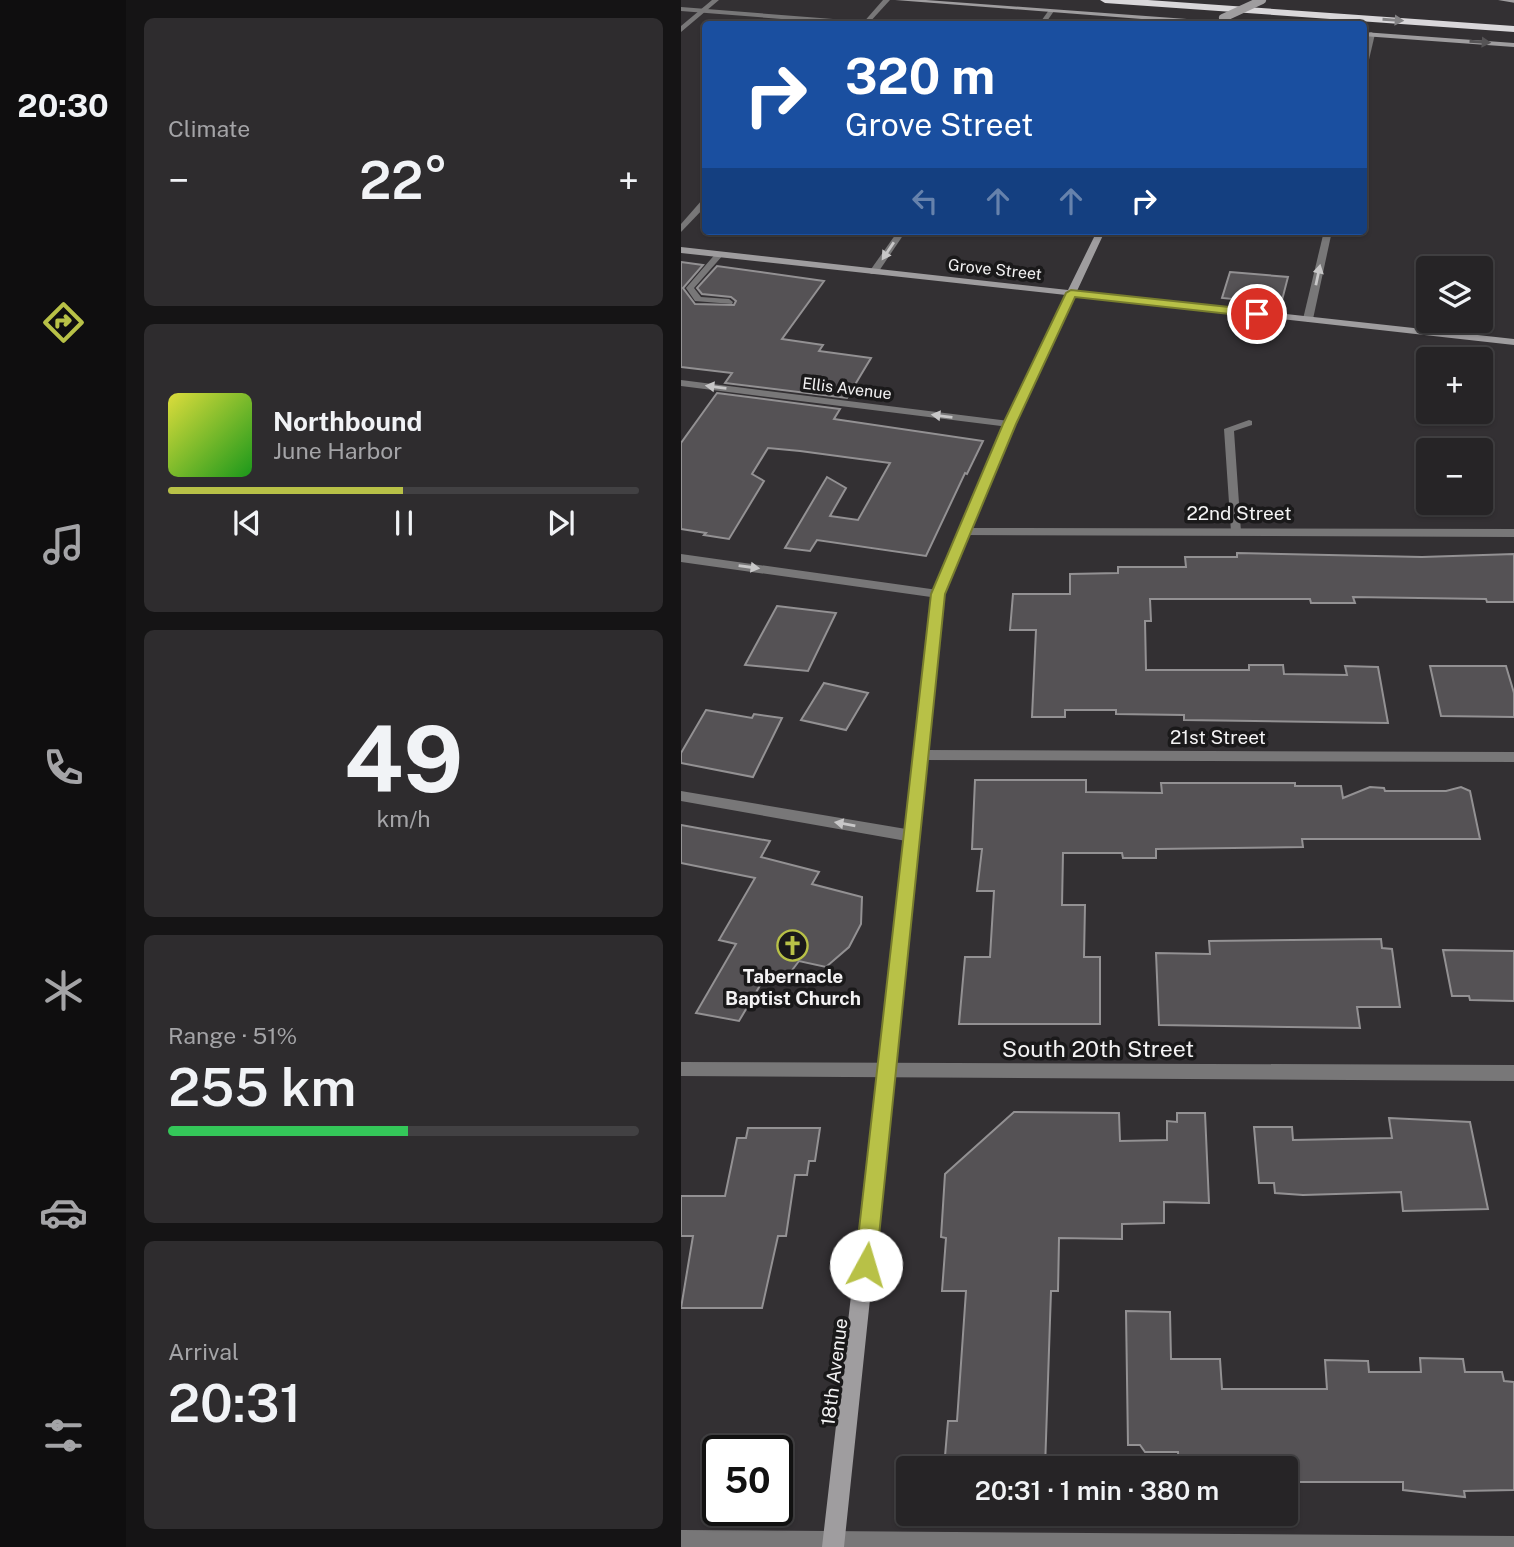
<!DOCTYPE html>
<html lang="en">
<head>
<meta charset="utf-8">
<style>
  body { margin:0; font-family:"Public Sans",sans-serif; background:#2e2c2e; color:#f1f3f6; height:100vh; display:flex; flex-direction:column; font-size:26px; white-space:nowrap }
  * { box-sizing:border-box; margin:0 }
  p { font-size:23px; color:#a4a4a7 }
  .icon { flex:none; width:38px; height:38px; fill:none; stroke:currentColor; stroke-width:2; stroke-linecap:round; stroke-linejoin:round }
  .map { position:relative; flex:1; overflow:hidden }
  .side { display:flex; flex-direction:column; gap:18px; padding:18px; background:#151415; width:555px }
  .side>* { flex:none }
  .hud { position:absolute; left:21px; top:21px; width:665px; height:214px; border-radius:7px; box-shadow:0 2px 5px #0004,0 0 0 2px #424143; background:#1a4fa0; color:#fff; overflow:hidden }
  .tools { position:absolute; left:735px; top:256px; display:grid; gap:14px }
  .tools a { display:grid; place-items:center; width:77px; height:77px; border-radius:7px; background:#262426; box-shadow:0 2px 5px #0004,0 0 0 2px #424143; font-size:35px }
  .speed { position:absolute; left:21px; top:1435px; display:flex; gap:14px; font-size:35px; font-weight:700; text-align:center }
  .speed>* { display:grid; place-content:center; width:91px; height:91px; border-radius:50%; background:#262426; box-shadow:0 2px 5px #0004,0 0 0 2px #424143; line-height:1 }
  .speed .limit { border:4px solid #111; border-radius:10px; background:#fff; color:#111 }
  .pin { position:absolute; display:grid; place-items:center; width:60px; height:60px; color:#fff; margin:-30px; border:4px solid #fff; border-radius:50%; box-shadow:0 2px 7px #0007 }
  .me { position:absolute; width:77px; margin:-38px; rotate:6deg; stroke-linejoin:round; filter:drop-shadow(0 0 5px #0008) }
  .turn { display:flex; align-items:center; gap:24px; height:147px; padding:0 28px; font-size:32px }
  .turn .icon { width:91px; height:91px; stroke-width:2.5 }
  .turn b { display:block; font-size:49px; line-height:60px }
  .lanes { display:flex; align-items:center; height:66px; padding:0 28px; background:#0003; justify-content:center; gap:35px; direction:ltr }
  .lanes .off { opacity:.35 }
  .big { font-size:52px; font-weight:600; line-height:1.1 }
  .side .widget { flex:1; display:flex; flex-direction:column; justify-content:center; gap:10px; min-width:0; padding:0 24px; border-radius:10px; background:#2e2c2e }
  .side .dial { align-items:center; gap:0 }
  .dial b { font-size:91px; line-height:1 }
  .song { display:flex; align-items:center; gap:21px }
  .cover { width:84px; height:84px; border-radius:10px; background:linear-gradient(135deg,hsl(60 70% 55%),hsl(120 70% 35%)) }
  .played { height:7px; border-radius:4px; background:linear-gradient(90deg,#b8c147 50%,#424143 50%) }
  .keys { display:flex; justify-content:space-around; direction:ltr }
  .heat { display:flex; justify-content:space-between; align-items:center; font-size:38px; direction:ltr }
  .charge { height:10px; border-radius:5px; background:linear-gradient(90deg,#34c759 51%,#424143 0) }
  .trip { position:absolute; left:215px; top:1456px; width:402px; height:70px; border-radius:7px; background:#262426; box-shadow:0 2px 5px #0004,0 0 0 2px #424143; font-weight:600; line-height:70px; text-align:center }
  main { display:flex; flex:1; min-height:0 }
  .tabs { display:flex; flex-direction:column; width:126px; justify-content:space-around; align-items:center; background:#0f0e0f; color:#a4a4a7 }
  .tabs .icon { width:49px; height:49px }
  .tabs .selected { color:#b8c147 }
  .tabs b { font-size:32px; color:#f1f3f6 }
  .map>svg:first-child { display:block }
</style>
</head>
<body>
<main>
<nav class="tabs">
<b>20:30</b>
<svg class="icon selected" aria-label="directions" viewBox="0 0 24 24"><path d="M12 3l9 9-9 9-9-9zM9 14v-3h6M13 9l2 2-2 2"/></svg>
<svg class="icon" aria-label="music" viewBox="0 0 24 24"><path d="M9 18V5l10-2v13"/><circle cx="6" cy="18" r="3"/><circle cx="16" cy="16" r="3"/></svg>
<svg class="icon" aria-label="phone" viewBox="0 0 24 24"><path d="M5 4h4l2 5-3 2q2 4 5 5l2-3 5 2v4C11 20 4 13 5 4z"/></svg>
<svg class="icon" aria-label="climate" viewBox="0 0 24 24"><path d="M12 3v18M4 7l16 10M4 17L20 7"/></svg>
<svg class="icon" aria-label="car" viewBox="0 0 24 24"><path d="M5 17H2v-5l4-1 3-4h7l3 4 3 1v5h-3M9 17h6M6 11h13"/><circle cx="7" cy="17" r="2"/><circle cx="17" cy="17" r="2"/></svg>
<svg class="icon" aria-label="filters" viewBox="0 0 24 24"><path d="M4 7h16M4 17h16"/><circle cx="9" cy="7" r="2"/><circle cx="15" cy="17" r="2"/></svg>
</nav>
<section class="side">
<div class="widget"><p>Climate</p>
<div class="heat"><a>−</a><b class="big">22°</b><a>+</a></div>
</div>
<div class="widget">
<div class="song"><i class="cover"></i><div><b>Northbound</b><p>June Harbor</p></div></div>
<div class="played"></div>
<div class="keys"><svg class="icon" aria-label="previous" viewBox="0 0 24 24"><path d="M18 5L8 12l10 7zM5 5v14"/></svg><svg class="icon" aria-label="pause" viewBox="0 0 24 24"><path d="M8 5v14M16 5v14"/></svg><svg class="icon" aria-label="next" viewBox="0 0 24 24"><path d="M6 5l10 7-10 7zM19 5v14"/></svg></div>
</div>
<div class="widget dial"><b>49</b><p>km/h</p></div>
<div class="widget"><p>Range · 51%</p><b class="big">255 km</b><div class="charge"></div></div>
<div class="widget"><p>Arrival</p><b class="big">20:31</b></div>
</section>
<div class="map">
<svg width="834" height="1547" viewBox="0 0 834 1547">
  <rect width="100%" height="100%" fill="#333033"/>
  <g fill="#555255" stroke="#939193" stroke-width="2">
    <polygon points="0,262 22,265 2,288 14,304 53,305 55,301 50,297 21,294 16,288 36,266 143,281 101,339 142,345 138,351 190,358 166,398 44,383 51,373 0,367"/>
    <polygon points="549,272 607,277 600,304 541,298"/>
    <polygon points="36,393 159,409 153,419 302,441 286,474 284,473 245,556 136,540 129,551 104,548 146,477 165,488 149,516 177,520 209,463 119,451 87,448 71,474 83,481 48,539 23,535 25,533 0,529 0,443"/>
    <polygon points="556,553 741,557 833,554 833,602 806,602 805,599 672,597 674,603 630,603 629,599 469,599 470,621 464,621 465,670 568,670 568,665 602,665 603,674 666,675 664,666 697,667 707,723 503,720 503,715 435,714 435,710 384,710 384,717 351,717 355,630 329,630 332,594 389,594 389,574 437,573 437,567 505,567 504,557 556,557"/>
    <polygon points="96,606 155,613 127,671 64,665"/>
    <polygon points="749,666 825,666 833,693 833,717 760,716"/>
    <polygon points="143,683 187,693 165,730 120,720"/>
    <polygon points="25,710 71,718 73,714 101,718 72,777 0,763 0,753"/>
    <polygon points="294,780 405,780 405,792 481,793 480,783 614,783 614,786 660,786 662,798 689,787 703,788 704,791 765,791 780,787 789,791 799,839 621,839 622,847 475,849 475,858 442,858 441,853 382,853 381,905 404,905 403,957 419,957 419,1024 278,1024 284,957 309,957 313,891 296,891 301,849 291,849"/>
    <polygon points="0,825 89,841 80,857 138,872 131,884 181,897 180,924 168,947 145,967 118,961 109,973 94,979 84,977 58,1021 15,1013 55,944 38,940 74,878 0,863"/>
    <polygon points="700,939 701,948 711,949 719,1007 676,1007 679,1028 478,1025 475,953 529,954 528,941"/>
    <polygon points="762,950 833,951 833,1001 789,1000 788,996 771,996"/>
    <polygon points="333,1112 438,1113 439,1141 486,1140 486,1121 496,1122 496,1113 524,1113 528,1203 483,1202 483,1223 441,1224 441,1239 378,1238 377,1291 370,1291 364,1468 263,1468 267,1421 276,1421 285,1291 261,1291 265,1238 260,1237 264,1174"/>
    <polygon points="708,1118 789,1122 807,1209 722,1211 720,1192 622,1195 594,1193 593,1183 578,1183 573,1127 611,1127 612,1140 711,1138"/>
    <polygon points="67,1128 139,1128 134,1161 128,1161 126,1175 114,1175 105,1236 97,1236 81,1308 0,1308 12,1236 0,1236 0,1196 44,1196 56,1138 65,1138"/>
    <polygon points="445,1311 489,1312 490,1359 539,1359 541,1389 646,1389 644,1360 687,1361 688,1372 740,1372 739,1358 782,1359 784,1372 821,1372 823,1381 833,1382 833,1490 783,1491 784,1497 722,1490 722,1482 606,1482 606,1468 498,1468 497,1452 464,1452 459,1445 447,1445"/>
  </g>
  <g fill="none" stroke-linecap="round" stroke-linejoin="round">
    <g fill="#787778" fill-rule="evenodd">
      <polygon points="0,7 152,19 155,21 152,23 0,11"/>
      <polygon points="36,252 43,254 13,288 20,297 48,299 52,302 51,304 14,301 5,288"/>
      <polygon points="568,420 571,421 571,425 553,431 560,532 555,535 550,532 543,429"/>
    </g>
    <g fill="#787778" fill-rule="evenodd">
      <polygon points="31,0 38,0 0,32 0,26"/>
      <polygon points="202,0 209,0 187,24 181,24"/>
      <polygon points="368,10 373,11 364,24 358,24"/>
      <polygon points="690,32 694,34 686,68 682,70 682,51 686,34"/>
      <polygon points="21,200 24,200 24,207 0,232 0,224"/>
      <polygon points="217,231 225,231 196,274 190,274 188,272"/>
      <polygon points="643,231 651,231 632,319 627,322 622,319"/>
      <polygon points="0,380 328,421 333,424 328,427 0,386"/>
      <polygon points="283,528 834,529 834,537 279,535 277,532"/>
      <polygon points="0,554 257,590 263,594 257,598 0,562"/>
      <polygon points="240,750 834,752 834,762 240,760 233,755"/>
      <polygon points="0,791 231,830 236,832 238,836 236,840 231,842 0,801"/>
      <polygon points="0,1062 834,1065 834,1081 0,1076"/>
      <polygon points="0,1530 834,1536 834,1547 0,1547"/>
    </g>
    <g fill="#9f9d9f" fill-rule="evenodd">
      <polygon points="214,0 245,0 547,22 550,24 525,24"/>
      <polygon points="817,0 834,0 834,3"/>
      <polygon points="682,32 834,43 834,47 682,36"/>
      <polygon points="416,231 424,231 396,291 834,339 834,345 394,296 333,424 263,594 163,1547 141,1547 251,594 323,424 385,295 0,253 0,247 387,290"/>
    </g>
    <polygon fill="#d9d7da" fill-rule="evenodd" points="419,0 467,0 834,26 834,32 424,3"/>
    <polyline stroke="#9f9d9f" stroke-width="8" points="542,18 581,0"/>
  </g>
  <defs><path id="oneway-solid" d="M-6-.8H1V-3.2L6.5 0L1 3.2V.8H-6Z" transform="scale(1.75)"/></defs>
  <use fill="#838284" href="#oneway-solid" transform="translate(712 20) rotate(4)"/>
  <use fill="#565456" href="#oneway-solid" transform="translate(799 42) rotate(4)"/>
  <g fill="#c8c7c8">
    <use href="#oneway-solid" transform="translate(207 251) rotate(124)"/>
    <use href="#oneway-solid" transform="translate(637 275) rotate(-78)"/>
    <use href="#oneway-solid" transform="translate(35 387) rotate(-173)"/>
    <use href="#oneway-solid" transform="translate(261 416) rotate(-173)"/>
    <use href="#oneway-solid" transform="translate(68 567) rotate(8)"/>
    <use href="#oneway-solid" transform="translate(164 824) rotate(-170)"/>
  </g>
  <polygon fill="#b8c147" stroke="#787d2e" stroke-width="2" points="390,290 576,310 582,314 576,317 394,297 335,424 264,594 195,1265 192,1273 185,1276 177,1273 174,1265 250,594 322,424 385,293"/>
  <defs>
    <symbol id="church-ring" viewBox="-11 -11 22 22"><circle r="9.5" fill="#1a191a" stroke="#b8c147" stroke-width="1.5"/><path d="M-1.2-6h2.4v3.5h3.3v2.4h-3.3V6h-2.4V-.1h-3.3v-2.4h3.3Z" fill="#b8c147"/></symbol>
  </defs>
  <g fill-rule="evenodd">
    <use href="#church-ring" x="94" y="928" width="35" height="35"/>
  </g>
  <g text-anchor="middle" stroke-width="7" stroke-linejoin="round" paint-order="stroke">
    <g font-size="16" fill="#f3f2f3" stroke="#1a191a">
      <text transform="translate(314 269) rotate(6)" y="6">Grove Street</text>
      <text transform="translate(166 388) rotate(7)" y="6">Ellis Avenue</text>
    </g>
    <g font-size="19" fill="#f3f2f3" stroke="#1a191a">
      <text x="558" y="520">22nd Street</text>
      <text x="537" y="744">21st Street</text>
      <text transform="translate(153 1372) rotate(-83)" y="7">18th Avenue</text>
    </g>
    <g font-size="19" font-weight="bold" fill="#f3f2f3" stroke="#1a191a">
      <text x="112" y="983">Tabernacle<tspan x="112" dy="22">Baptist Church</tspan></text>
    </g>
    <g font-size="23" fill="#f3f2f3" stroke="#1a191a">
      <text x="417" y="1057">South 20th Street</text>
    </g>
  </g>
</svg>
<div class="tools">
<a><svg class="icon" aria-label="layers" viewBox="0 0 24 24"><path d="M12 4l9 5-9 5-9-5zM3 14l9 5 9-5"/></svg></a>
<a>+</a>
<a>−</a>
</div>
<div class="speed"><div class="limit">50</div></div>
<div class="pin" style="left:576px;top:314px;background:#d93025"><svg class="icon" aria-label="arrive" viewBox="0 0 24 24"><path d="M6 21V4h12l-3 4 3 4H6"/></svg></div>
<svg class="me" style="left:185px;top:1265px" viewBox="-20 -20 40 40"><circle r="19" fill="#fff"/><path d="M0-13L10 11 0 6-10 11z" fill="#b8c147"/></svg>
<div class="trip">20:31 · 1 min · 380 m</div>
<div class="hud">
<div class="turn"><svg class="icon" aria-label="right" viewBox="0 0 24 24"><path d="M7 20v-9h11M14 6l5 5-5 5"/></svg><div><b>320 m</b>Grove Street</div></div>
<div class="lanes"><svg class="icon off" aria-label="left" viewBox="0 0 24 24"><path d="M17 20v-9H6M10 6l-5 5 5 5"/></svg><svg class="icon off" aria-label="ahead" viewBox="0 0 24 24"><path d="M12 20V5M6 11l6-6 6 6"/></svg><svg class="icon off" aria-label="ahead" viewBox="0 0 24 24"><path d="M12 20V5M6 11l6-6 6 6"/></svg><svg class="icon" aria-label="right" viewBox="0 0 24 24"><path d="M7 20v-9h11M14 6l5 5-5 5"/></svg></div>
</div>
</div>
</main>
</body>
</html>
